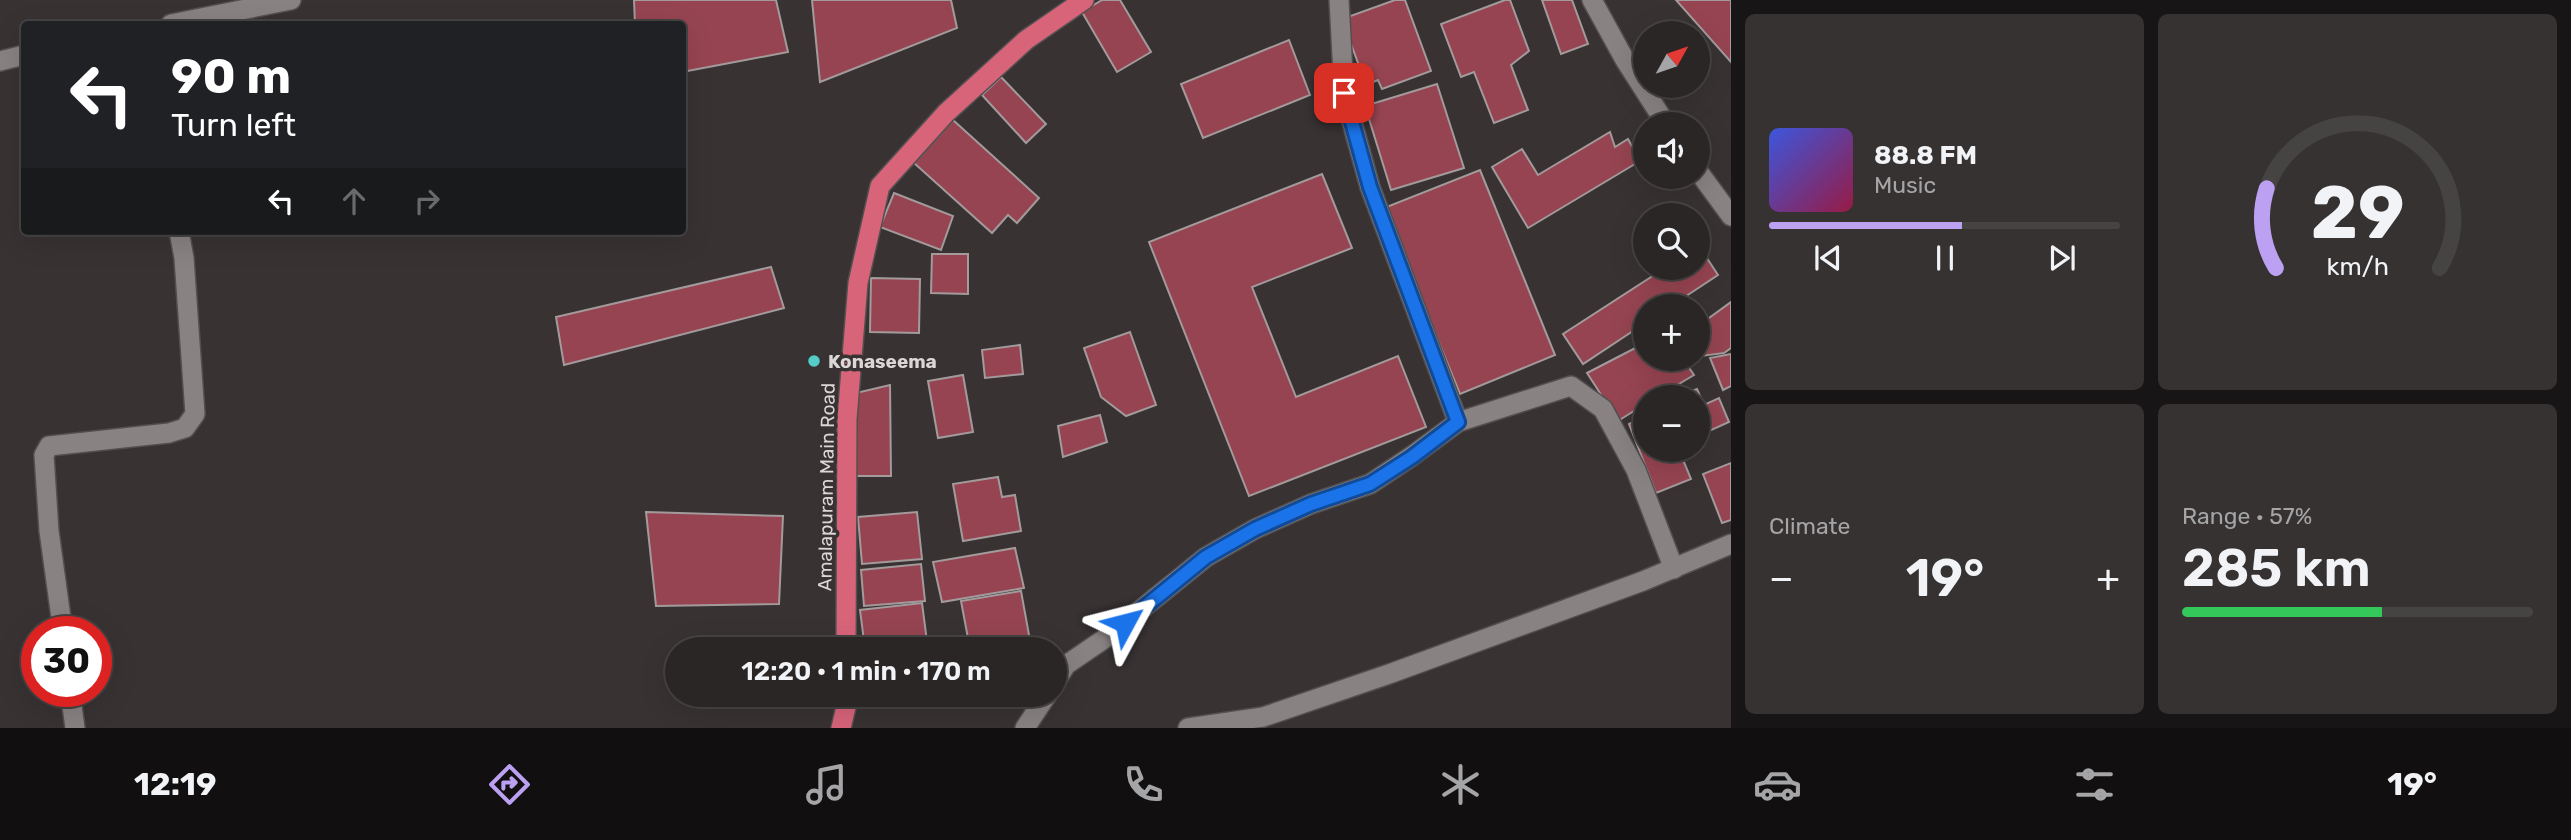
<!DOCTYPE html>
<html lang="en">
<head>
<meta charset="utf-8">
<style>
  body { margin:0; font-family:Rubik,sans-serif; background:#363232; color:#f1f3f6; height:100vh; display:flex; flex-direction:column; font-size:26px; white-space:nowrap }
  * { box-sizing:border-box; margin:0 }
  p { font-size:23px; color:#a5a5a7 }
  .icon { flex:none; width:38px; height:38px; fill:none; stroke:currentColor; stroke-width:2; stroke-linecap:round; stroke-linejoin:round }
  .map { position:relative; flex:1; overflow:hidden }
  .side { display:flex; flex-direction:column; gap:14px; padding:14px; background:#171515; width:840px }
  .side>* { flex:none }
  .banner { position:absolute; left:21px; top:21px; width:665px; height:214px; border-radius:7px; box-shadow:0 7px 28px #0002,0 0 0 2px #464343; background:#202124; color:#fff; overflow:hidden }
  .needle { width:46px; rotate:50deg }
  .controls { position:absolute; left:1633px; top:21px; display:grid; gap:14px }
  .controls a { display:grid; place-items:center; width:77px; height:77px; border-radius:50%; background:#2a2626; box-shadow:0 7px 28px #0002,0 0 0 2px #464343; font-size:35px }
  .speed { position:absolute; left:21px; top:616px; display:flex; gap:14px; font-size:35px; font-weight:700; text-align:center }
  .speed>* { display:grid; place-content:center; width:91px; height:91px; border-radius:50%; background:#2a2626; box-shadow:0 7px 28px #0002,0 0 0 2px #464343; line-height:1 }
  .speed .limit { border:10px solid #d22; background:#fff; color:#111 }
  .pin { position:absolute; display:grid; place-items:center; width:60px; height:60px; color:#fff; margin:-30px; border-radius:14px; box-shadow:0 4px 10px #0006 }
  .me { position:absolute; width:77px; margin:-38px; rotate:52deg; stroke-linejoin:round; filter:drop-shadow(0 0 5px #0008) }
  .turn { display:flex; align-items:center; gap:24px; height:147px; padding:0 35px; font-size:32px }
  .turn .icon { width:91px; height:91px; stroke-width:2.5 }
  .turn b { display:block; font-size:49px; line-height:60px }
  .lanes { display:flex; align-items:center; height:66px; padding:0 35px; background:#0003; justify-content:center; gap:35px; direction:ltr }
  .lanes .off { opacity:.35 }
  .big { font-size:52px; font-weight:600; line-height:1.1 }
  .side .widget { flex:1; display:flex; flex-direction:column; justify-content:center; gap:10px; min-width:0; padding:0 24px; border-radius:10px; background:#363232 }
  .side .dial { align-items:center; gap:0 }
  .dial svg { height:182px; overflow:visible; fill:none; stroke:#464343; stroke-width:7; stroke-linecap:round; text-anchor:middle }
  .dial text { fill:#f1f3f6; stroke:none }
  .song { display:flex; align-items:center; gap:21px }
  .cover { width:84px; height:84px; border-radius:10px; background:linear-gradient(135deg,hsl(230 70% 55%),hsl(340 70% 35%)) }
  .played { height:7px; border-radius:4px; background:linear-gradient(90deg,#bca0f2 55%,#464343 55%) }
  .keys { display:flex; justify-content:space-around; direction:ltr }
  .heat { display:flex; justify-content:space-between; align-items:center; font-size:38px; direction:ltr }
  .charge { height:10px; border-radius:5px; background:linear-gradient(90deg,#34c759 57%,#464343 0) }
  .side .tiles { flex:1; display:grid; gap:14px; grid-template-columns:repeat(2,1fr) }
  .trip { position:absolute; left:665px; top:637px; width:402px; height:70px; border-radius:35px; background:#2a2626; box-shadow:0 7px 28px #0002,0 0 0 2px #464343; font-weight:600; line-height:70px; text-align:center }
  .menu { display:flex; height:112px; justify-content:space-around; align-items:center; background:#110f0f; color:#a5a5a7 }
  .menu .icon { width:49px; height:49px }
  .menu .current { color:#bca0f2 }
  .menu b { font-size:32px; color:#f1f3f6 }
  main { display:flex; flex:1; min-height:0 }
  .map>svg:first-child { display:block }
</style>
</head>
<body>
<main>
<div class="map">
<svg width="1731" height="728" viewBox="0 0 1731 728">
  <rect width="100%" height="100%" fill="#383233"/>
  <g fill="#964451" stroke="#a29a9b" stroke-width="2">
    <polygon points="634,0 776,0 788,52 682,72 682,24 635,24"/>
    <polygon points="812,0 951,0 957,28 820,82"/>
    <polygon points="1102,0 1120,0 1151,52 1117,72 1082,12"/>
    <polygon points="1395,0 1405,0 1431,71 1382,89 1378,80 1366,85 1342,19"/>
    <polygon points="1505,0 1510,0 1529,51 1511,65 1528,110 1494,123 1474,72 1461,77 1441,24"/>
    <polygon points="1542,0 1572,0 1588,44 1561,54"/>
    <polygon points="1676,0 1731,0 1731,62"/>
    <polygon points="1289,40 1310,95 1203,138 1181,84"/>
    <polygon points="1001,77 1046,124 1026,143 982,95"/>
    <polygon points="1437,84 1464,168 1391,190 1365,106"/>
    <polygon points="953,120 1039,198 1017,223 1008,215 992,233 914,163"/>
    <polygon points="1610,132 1615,147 1628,139 1640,161 1528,228 1492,167 1522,149 1538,175"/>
    <polygon points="1480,170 1555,355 1460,394 1384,208"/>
    <polygon points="1322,174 1352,248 1252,287 1296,397 1398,356 1426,427 1249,496 1149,242"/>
    <polygon points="894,193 953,216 941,250 880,227"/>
    <polygon points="1699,246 1718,275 1671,306 1645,306 1645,323 1583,364 1563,334 1665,268 1698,268"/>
    <polygon points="932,254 968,254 968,294 931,293"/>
    <polygon points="771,267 784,308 564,365 556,317"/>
    <polygon points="871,278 920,279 919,333 870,332"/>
    <polygon points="1731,302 1731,348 1724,353 1701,356 1698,326"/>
    <polygon points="1130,332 1156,405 1126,416 1101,397 1084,348"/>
    <polygon points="1645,343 1645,359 1683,359 1694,375 1657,397 1645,397 1645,404 1618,421 1587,373"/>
    <polygon points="1020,345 1023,374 985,378 982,350"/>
    <polygon points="1731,354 1731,386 1723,390 1710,358"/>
    <polygon points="963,375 973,432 938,438 928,381"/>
    <polygon points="890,385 891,476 856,476 856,393"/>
    <polygon points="1697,389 1704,405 1719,398 1729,422 1698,436 1698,397 1676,397"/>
    <polygon points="1100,415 1107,442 1063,457 1058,426"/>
    <polygon points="1645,417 1645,450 1679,450 1691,479 1656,493 1629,424"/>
    <polygon points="1731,463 1731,520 1722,523 1703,474"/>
    <polygon points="998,477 1002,497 1015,495 1021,531 963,541 953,484"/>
    <polygon points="646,512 783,516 779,604 656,606"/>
    <polygon points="917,512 922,559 862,564 858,517"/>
    <polygon points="1015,548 1024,588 942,602 933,562"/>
    <polygon points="921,564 925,601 864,606 861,570"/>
    <polygon points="1021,591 1031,646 1013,649 985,647 970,649 961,601"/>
    <polygon points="922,603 928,649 865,649 860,610"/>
  </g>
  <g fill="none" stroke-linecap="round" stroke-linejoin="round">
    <defs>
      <g id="minor">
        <polyline points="1339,0 1344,93 1370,187 1458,422"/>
        <polyline points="171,24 291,0"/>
        <polyline points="0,61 24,55"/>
        <polyline points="63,632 49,531 44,455 49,446 169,433 185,428 195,414 184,258 179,231"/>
        <polyline points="1055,682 1066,665 1107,637 1206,557 1255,529 1311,504 1370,484 1412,456 1458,422 1571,386 1603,409 1636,470 1674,569"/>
        <polyline points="70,691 75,728"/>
        <polyline points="1025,728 1047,695"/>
        <polyline points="1188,728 1263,717 1389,674 1643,581 1731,544"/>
      </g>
      <g id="tertiary">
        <polyline points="1592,0 1625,60 1666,124"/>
        <polyline points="1698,171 1731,216"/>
      </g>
      <g id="trunk">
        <polyline points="846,649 847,419 858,283 880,186 946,113 1026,40 1084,0"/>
        <polyline points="841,728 846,707 846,695"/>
      </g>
    </defs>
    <use href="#minor" stroke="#544f4f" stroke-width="22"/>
    <use href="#tertiary" stroke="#544f4f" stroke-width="22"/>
    <use href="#trunk" stroke="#544f4f" stroke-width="22"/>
    <use href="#minor" stroke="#898283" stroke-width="19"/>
    <use href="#tertiary" stroke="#898283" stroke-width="19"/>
    <use href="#trunk" stroke="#d8647a" stroke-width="19"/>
  </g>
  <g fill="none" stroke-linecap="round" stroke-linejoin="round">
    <defs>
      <polyline id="route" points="1125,623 1206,557 1255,529 1311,504 1370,484 1412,457 1458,422 1370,187 1344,93"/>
    </defs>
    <use href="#route" stroke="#114b97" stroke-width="18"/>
    <use href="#route" stroke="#1a73e8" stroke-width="12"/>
  </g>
  <circle fill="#54cdc9" stroke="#383233" stroke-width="2.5" cx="814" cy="361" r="7"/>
  <g text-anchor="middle" stroke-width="7" stroke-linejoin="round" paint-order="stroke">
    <g font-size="19" font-weight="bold" fill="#dbd7d7" stroke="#383233" text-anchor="start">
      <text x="828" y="368">Konaseema</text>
    </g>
    <g font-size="19" fill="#dbd7d7" stroke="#383233">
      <text transform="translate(826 487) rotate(-89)" y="7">Amalapuram Main Road</text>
    </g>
  </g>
</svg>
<div class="controls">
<a><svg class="needle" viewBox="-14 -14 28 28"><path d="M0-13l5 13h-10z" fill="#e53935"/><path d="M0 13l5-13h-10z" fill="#a5a5a7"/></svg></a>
<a><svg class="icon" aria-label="sound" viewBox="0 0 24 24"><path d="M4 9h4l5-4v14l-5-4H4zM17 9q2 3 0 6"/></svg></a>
<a><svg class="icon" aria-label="search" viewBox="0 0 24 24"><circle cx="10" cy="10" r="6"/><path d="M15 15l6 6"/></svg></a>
<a>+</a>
<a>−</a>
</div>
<div class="speed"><div class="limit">30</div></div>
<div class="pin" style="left:1344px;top:93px;background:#d93025"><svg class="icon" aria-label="arrive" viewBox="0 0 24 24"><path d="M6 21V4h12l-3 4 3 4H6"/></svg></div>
<svg class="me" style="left:1125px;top:623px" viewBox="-20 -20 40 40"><path d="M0-17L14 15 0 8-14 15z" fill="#1a73e8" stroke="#fff" stroke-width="4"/></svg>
<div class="trip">12:20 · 1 min · 170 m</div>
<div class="banner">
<div class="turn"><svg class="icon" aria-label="left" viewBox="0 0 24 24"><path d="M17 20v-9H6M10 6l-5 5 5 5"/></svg><div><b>90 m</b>Turn left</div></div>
<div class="lanes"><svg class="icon" aria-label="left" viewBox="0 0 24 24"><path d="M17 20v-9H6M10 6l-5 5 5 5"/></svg><svg class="icon off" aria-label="ahead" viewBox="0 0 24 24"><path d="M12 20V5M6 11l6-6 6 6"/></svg><svg class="icon off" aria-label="right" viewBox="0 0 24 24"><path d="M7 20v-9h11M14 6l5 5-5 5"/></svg></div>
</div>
</div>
<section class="side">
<div class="tiles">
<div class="widget">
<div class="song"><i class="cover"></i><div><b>88.8 FM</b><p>Music</p></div></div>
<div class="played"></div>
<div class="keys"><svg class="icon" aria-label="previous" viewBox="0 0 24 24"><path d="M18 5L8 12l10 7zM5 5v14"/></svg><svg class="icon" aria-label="pause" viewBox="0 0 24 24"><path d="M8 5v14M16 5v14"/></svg><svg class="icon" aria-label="next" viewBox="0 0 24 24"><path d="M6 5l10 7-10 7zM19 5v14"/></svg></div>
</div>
<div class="widget dial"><svg viewBox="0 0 100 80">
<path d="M14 69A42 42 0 1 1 86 69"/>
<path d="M14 69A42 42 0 0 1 10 34" stroke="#bca0f2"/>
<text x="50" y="56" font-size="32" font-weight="700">29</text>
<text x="50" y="72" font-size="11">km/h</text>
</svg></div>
<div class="widget"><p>Climate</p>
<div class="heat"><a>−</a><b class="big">19°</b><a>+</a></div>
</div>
<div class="widget"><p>Range · 57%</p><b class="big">285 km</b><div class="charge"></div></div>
</div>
</section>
</main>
<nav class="menu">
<b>12:19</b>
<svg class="icon current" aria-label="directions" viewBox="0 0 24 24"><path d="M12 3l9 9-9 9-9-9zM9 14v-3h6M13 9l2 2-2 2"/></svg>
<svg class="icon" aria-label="music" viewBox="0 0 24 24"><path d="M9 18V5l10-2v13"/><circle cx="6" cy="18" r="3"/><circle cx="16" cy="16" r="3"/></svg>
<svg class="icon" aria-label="phone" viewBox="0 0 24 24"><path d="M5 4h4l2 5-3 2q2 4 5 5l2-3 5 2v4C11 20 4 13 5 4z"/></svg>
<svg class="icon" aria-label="climate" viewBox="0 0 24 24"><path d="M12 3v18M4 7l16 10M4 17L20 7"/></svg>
<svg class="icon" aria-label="car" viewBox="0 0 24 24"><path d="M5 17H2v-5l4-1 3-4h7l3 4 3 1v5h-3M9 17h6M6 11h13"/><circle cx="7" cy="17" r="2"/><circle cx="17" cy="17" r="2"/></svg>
<svg class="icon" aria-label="filters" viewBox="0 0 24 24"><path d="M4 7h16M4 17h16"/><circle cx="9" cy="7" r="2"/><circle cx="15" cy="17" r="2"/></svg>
<b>19°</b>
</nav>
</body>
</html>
